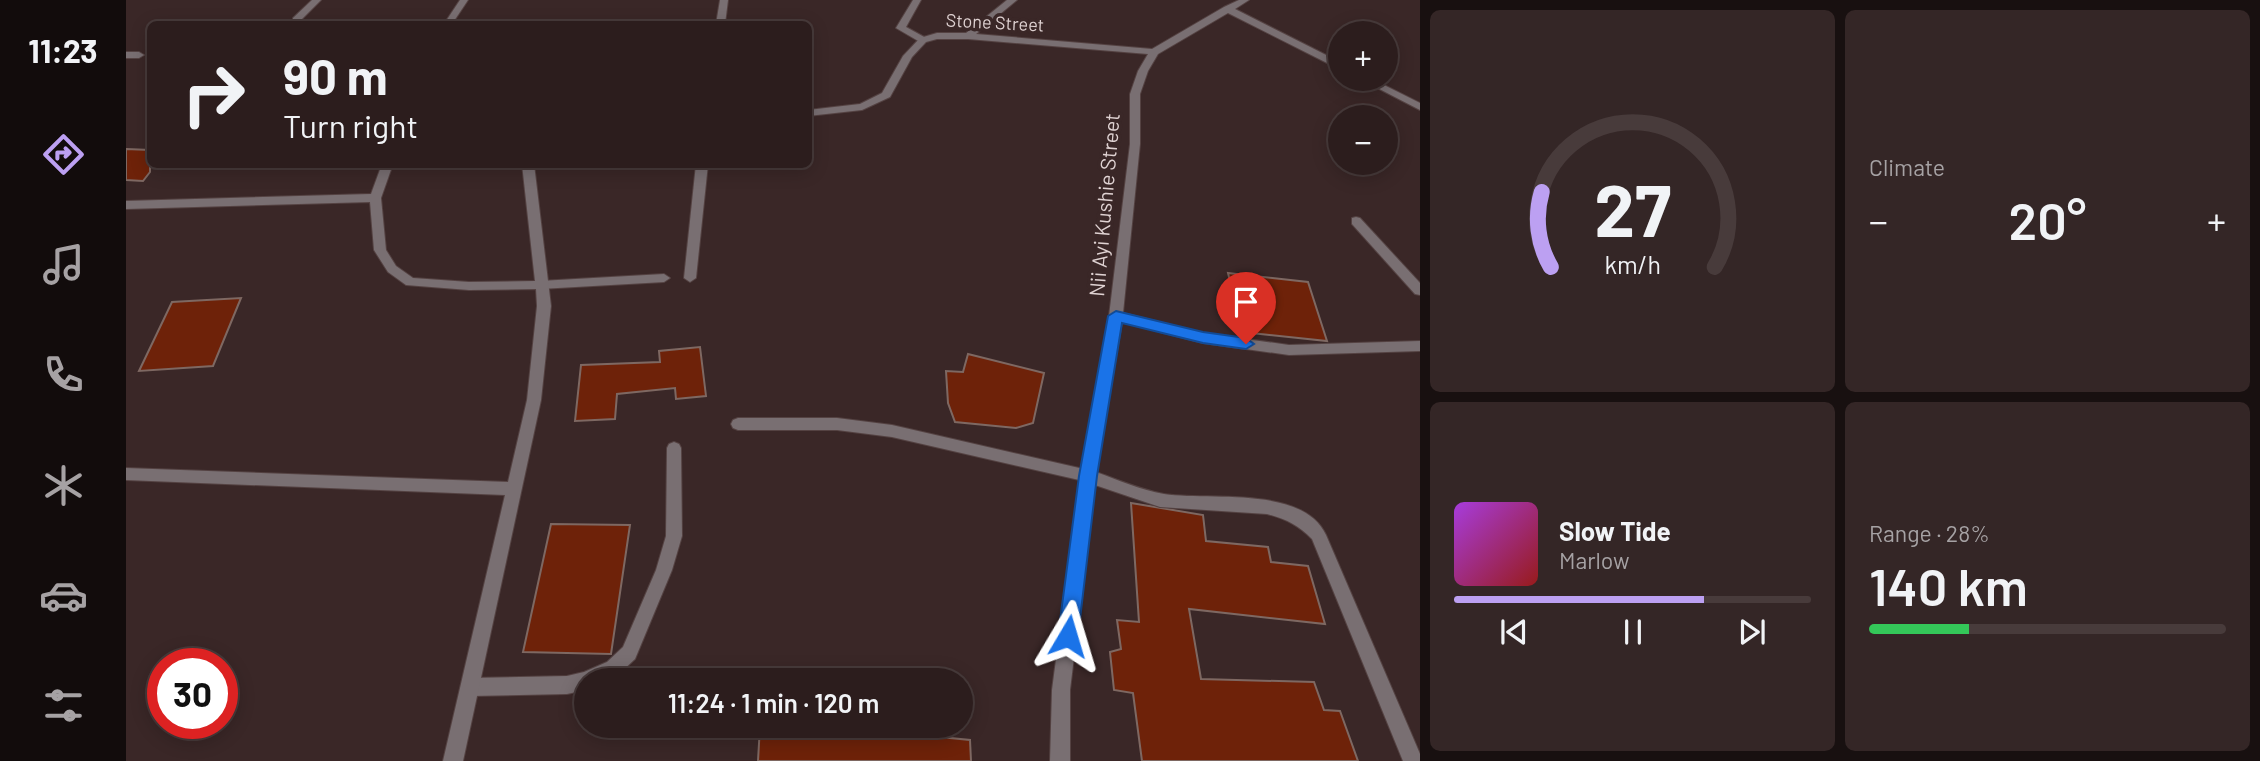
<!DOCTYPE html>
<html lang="en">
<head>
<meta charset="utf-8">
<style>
  body { margin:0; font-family:Barlow,sans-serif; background:#342626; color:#f1f3f6; height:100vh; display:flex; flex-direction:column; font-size:26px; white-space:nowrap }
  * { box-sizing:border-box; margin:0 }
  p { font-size:23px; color:#a6a2a4 }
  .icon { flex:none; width:38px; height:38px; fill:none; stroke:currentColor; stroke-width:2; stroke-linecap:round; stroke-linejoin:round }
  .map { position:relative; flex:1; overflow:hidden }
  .drawer { display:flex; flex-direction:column; gap:10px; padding:10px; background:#181010; width:840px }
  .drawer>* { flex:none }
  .hud { position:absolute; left:21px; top:21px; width:665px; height:147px; border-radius:10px; box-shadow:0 4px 18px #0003,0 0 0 2px #483b3b; background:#2c1d1d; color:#f1f3f6; overflow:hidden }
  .tools { position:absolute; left:1202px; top:21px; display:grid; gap:14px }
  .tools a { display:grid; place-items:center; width:70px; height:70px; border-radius:50%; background:#2c1d1d; box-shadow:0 4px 18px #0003,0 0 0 2px #483b3b; font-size:35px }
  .speed { position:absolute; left:21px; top:648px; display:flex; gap:14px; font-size:35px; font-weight:700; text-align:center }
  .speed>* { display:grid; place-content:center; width:91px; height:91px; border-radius:50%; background:#2c1d1d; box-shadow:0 4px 18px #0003,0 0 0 2px #483b3b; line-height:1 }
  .speed .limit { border:10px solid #d22; background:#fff; color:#111 }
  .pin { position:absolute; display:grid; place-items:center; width:60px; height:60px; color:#fff; margin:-72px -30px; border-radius:50% 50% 50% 0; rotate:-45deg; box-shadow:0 0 7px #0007 }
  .pin .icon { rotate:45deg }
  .me { position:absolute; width:77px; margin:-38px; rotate:7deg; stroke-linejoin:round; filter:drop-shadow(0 0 5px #0008) }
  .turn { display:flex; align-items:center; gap:24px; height:147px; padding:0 21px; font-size:32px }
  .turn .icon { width:91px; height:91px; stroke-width:2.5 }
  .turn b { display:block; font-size:49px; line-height:60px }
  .big { font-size:52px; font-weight:600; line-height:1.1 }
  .drawer .widget { flex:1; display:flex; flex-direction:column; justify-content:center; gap:10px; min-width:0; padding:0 24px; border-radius:10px; background:#342626 }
  .drawer .dial { align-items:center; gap:0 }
  .dial svg { height:182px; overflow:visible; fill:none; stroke:#483b3b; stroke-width:7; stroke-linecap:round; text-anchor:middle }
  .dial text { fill:#f1f3f6; stroke:none }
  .song { display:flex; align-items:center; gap:21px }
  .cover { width:84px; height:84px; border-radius:10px; background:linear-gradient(135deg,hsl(280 70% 55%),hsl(0 70% 35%)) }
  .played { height:7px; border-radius:4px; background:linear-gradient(90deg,#bca0f2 70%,#483b3b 70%) }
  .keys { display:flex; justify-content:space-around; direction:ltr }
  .heat { display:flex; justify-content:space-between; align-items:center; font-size:38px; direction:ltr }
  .charge { height:10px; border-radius:5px; background:linear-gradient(90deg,#34c759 28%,#483b3b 0) }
  .drawer .tiles { flex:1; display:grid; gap:10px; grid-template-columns:repeat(2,1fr) }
  .trip { position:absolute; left:448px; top:668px; width:399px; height:70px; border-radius:35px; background:#2c1d1d; box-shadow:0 4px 18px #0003,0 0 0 2px #483b3b; font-weight:600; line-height:70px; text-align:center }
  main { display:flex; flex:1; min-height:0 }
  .tab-bar { display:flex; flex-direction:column; width:126px; justify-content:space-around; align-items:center; background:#120c0c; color:#a6a2a4 }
  .tab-bar .icon { width:49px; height:49px }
  .tab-bar .active { color:#bca0f2 }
  .tab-bar b { font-size:32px; color:#f1f3f6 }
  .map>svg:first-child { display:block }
</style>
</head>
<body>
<main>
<nav class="tab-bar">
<b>11:23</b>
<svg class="icon active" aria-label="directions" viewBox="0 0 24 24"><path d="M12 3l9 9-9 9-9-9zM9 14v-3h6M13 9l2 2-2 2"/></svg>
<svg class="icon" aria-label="music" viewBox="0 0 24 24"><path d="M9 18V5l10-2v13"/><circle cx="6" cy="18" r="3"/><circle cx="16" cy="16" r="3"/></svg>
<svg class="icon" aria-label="phone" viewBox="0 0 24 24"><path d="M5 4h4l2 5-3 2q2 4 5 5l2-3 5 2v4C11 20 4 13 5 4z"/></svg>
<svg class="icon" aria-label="climate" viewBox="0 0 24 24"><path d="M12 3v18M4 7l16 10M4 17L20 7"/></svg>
<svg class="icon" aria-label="car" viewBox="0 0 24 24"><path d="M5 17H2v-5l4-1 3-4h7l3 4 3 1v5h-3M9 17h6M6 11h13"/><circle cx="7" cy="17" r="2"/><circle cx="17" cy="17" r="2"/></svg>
<svg class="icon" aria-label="filters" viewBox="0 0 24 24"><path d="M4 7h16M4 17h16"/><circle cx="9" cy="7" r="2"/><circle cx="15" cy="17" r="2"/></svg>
</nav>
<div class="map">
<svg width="1294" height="761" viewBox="0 0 1294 761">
  <rect width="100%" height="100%" fill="#3a2727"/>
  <g fill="#6e2209" stroke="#7e6862" stroke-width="2">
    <polygon points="0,149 24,150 24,172 17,181 0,180"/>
    <polygon points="1102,273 1182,282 1201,341 1116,332"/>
    <polygon points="115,298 87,366 13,371 46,302"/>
    <polygon points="574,347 580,396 550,399 549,388 491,394 489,419 449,421 455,365 534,362 533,351"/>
    <polygon points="842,354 918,373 907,423 890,428 829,422 822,403 820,371 837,372"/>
    <polygon points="1005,503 1077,515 1080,541 1142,547 1145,562 1182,566 1199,624 1063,609 1075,679 1188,682 1198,710 1214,711 1232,761 1016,761 1007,693 988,690 984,652 995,649 991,620 1013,622"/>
    <polygon points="425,524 504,525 485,654 397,652"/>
    <polygon points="634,726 804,726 804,736 844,740 845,761 632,761"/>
  </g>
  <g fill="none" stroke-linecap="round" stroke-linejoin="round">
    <defs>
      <g id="service">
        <polygon points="186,0 195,0 173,22 167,22 167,18"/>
        <polygon points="787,0 795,0 780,27 800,38 800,42 794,42 770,28"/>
        <polygon points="0,52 13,52 18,55 13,58 0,58"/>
        <polygon points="570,164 582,164 570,278 564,282 558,278"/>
        <polygon points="538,274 544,278 538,282 414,289 408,285 414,281"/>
        <polygon points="612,418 711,418 766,425 962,470 967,471 970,476 967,481 962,482 766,437 711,430 612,430 607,428 605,424 607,420"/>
        <polygon points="548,442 553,444 555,448 556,536 546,570 509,659 493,674 480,681 460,681 460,690 441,694 344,696 338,693 335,687 338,681 344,678 441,676 458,672 481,662 497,647 530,570 540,536 541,448 543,444"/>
      </g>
      <g id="minor">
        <polygon points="334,0 342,0 326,24 318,24"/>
        <polygon points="594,0 602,0 599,24 590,24"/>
        <path d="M881 0H891L850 34 1026 49 1098 7 1113 0H1123L1109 9 1214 62V69L1211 68 1102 13 1032 54 1022 71 1014 94V144L997 313 1077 333 1163 345 1294 341V351L1163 355 1077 343 996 322 970 472C992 480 1015 490 1038 494 1082 501 1177 485 1200 535L1294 754V761H1277L1186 539C1172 525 1160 519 1141 514L1034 507 969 485 944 690V761H924L926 690 954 476 983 316 1004 144V94L1012 71 1022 54 842 39H811L800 42 786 57 764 97 736 110 682 116V110L734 104 756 93 777 56 794 38 811 33H840Z"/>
        <polygon points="1234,79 1246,79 1294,103 1294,110"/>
        <polygon points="256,164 267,164 255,198 260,250 270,266 287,278 343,282 409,281 396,164 408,164 425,306 415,400 337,761 317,761 379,495 0,480 0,468 382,482 401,400 411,306 410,289 343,290 280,285 262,272 248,250 244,202 0,209 0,201 245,194"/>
        <polygon points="1230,217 1234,218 1294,283 1294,295 1289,294 1226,224 1226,218"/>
      </g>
    </defs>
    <use href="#service" stroke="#544242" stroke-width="2"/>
    <use href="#minor" stroke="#544242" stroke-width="2"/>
    <use href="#service" fill="#796f72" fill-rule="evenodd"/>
    <use href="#minor" fill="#796f72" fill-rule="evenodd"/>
  </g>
  <polygon fill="#1a73e8" stroke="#114b97" stroke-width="2" points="990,311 1077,332 1120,338 1128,344 1120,349 1077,343 996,323 971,476 952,636 949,643 942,646 935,643 932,636 953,476 982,316"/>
  <g text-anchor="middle" stroke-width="7" stroke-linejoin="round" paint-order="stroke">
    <g font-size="18" fill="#dfd2d2" stroke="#3a2727">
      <text transform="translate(869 23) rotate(3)" y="6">Stone Street</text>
    </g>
    <g font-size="21" fill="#dfd2d2" stroke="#3a2727">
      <text transform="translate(979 205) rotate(-85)" y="7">Nii Ayi Kushie Street</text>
    </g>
  </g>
</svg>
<div class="tools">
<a>+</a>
<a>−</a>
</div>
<div class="speed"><div class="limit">30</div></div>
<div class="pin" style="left:1120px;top:344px;background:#d93025"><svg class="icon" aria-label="arrive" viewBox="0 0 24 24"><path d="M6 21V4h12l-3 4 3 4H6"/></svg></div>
<svg class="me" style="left:942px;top:636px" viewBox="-20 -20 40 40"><path d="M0-17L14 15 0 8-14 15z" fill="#1a73e8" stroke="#fff" stroke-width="4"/></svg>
<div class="trip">11:24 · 1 min · 120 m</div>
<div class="hud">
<div class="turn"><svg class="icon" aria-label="right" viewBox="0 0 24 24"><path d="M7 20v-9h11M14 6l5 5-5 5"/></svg><div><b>90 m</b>Turn right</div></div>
</div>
</div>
<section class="drawer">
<div class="tiles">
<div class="widget dial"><svg viewBox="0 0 100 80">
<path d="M14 69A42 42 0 1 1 86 69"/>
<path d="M14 69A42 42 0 0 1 10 36" stroke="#bca0f2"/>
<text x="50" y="56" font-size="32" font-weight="700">27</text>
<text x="50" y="72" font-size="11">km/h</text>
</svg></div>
<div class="widget"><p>Climate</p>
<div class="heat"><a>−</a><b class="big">20°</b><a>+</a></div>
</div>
<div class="widget">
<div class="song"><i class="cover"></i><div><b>Slow Tide</b><p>Marlow</p></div></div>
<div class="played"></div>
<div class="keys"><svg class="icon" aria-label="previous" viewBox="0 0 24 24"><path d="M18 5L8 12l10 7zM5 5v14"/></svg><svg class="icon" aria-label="pause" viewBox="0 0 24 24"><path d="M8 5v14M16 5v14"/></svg><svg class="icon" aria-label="next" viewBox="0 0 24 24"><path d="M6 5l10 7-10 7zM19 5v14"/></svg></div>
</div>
<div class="widget"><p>Range · 28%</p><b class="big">140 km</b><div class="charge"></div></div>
</div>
</section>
</main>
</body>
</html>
